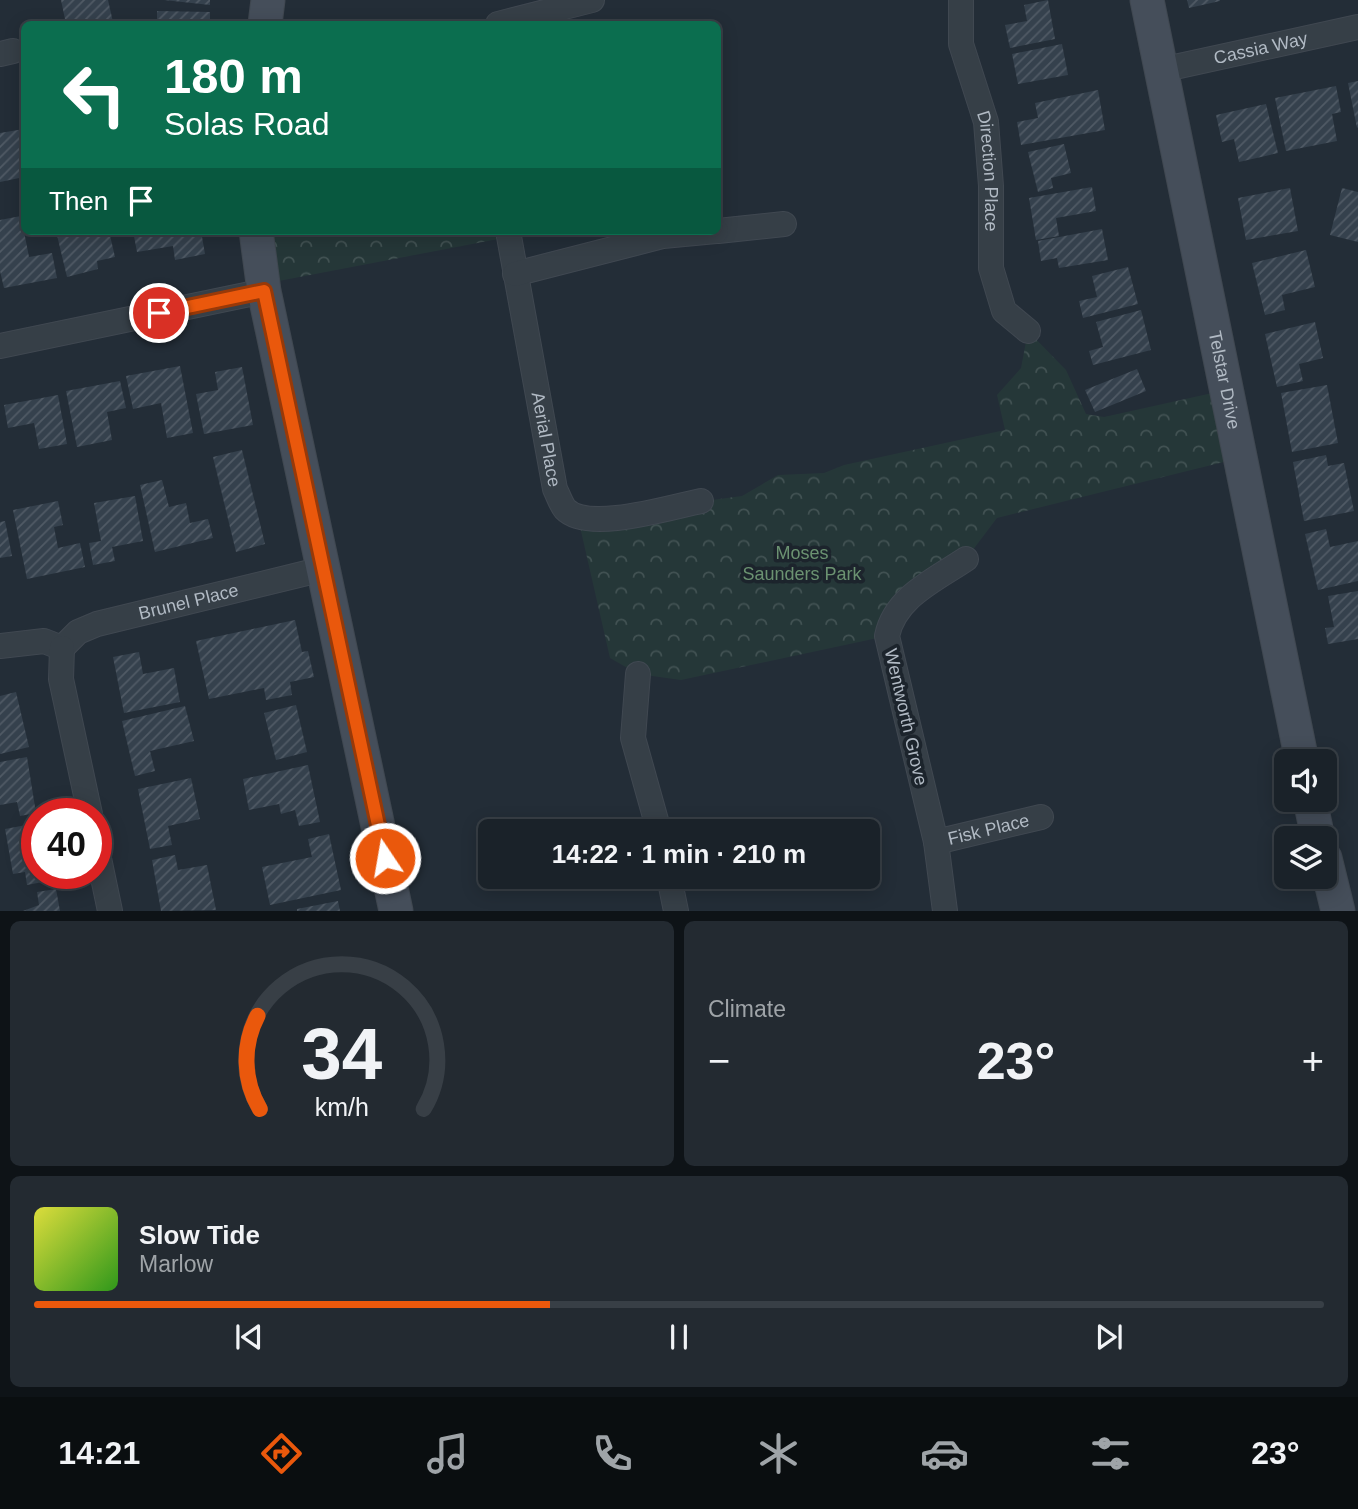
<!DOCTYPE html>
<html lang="en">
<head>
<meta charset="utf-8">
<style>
  body { margin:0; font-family:Helvetica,sans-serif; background:#232a31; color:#f1f3f6; height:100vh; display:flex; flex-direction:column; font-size:26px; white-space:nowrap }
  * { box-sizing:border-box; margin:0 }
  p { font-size:23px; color:#9fa4a8 }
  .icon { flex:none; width:38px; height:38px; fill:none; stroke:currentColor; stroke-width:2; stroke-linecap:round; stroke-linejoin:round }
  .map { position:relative; height:911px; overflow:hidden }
  .panel { display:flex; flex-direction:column; gap:10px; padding:10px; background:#0e1317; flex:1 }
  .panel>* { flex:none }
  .hud { position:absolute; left:21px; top:21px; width:700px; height:214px; border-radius:10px; box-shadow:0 4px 18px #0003,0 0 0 2px #383f46; background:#0b6e4f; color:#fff; overflow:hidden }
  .fabs { position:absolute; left:1274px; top:749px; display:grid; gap:14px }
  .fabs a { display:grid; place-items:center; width:63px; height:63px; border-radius:10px; background:#1a2229; box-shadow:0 4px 18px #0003,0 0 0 2px #383f46; font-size:35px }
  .speed { position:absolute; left:21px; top:798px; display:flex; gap:14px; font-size:35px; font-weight:700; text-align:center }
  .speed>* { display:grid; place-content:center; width:91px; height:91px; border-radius:50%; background:#1a2229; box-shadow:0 4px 18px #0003,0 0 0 2px #383f46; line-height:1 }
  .speed .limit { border:10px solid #d22; background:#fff; color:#111 }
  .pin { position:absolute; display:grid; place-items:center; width:60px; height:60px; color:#fff; margin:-30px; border:4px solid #fff; border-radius:50%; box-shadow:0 2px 7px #0007 }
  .me { position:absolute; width:77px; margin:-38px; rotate:348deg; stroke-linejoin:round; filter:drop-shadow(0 0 5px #0008) }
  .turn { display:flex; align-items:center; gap:24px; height:147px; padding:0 28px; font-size:32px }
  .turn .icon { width:91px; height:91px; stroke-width:2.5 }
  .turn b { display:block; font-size:49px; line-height:60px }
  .then { display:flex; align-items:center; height:66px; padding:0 28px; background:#0003; gap:14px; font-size:26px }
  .big { font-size:52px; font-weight:700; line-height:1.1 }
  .panel .tile { flex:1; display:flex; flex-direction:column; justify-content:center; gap:10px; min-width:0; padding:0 24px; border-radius:10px; background:#232a31 }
  .panel .dial { align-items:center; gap:0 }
  .dial svg { height:182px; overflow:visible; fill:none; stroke:#383f46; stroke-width:7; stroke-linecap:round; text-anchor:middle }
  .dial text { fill:#f1f3f6; stroke:none }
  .song { display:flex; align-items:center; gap:21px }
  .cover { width:84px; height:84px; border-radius:10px; background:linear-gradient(135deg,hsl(60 70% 55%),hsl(110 70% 35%)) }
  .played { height:7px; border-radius:4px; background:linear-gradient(90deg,#ea580c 40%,#383f46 40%) }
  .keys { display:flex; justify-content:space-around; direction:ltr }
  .heat { display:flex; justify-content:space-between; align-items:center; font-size:38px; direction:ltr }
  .panel .tiles { flex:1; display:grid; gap:10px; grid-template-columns:1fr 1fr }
  .tile:last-child { grid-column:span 2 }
  .trip { position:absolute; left:478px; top:819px; width:402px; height:70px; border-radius:10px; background:#1a2229; box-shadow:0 4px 18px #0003,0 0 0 2px #383f46; font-weight:700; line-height:70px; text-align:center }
  .menu { display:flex; height:112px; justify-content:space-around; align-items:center; background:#0a0e10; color:#9fa4a8 }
  .menu .icon { width:49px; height:49px }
  .menu .current { color:#ea580c }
  .menu b { font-size:32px; color:#f1f3f6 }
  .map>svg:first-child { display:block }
</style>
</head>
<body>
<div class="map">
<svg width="1358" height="911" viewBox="0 0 1358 911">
  <defs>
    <pattern id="park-crowns" width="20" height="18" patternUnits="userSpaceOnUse" patternTransform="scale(1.75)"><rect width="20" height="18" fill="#253738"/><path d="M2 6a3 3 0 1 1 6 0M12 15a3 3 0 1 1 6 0" fill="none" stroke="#425253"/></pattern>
    <pattern id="building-hatch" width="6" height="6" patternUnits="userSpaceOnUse" patternTransform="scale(1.75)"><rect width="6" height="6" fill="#35414d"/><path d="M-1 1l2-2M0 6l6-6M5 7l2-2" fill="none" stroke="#505a65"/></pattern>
  </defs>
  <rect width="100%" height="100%" fill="#232d37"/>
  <g fill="url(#park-crowns)">
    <polygon points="256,231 508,231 509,237 263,284"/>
    <polygon points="1028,331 1066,370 1086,414 1104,417 1226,390 1240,458 997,518 966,559 887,636 681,680 638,674 610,658 578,518 742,496 778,475 824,473 844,465 1005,430 997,395 1021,368"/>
  </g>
  <g fill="url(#building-hatch)">
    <polygon points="61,0 108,0 113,22 66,24"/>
    <polygon points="164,0 210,0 210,5"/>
    <polygon points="1048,0 1055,39 1010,48 1005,25 1027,21 1024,5"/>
    <polygon points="1187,0 1220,0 1220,1 1189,8"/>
    <polygon points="157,11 210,12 210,24 157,24"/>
    <polygon points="1062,44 1068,75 1018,84 1012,54"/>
    <polygon points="1358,81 1358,127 1357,128 1348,83"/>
    <polygon points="1336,86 1341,112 1332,114 1337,141 1286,151 1275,98"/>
    <polygon points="1098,90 1105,130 1021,145 1017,122 1038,118 1035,103"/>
    <polygon points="1266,104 1278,153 1239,162 1234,139 1222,142 1216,115"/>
    <polygon points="24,129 24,177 0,182 0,133"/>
    <polygon points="1064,144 1071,173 1051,178 1053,188 1038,192 1028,152"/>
    <polygon points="1092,187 1096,211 1056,218 1059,236 1036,240 1029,198"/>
    <polygon points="1290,188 1298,231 1246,240 1238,198"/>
    <polygon points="1342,188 1358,192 1358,242 1330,235"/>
    <polygon points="21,216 29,257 52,253 57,278 4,288 0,271 0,220"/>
    <polygon points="1102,229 1108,260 1059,268 1057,258 1041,261 1038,241"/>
    <polygon points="56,231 109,231 115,257 97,261 98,269 67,277"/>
    <polygon points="133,231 201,231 205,254 175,260 173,246 137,252"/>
    <polygon points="1306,250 1315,287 1282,295 1285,310 1265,315 1252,263"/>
    <polygon points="1128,267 1138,304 1083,318 1079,301 1097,297 1092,276"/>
    <polygon points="1141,310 1151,350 1093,365 1089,351 1103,347 1096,322"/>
    <polygon points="1315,322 1323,358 1299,364 1303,381 1277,387 1265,334"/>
    <polygon points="180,366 193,433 167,438 161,403 133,409 126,376"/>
    <polygon points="242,367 253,425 204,434 196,394 218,390 215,372"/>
    <polygon points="1137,369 1146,391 1095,412 1085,390"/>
    <polygon points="120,381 126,408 107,412 112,440 77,447 66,391"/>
    <polygon points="1327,385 1338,443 1292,452 1281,393"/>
    <polygon points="58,395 67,444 39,449 34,423 8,428 4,405"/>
    <polygon points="242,450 265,544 236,552 213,457"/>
    <polygon points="1326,455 1328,466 1344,463 1354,511 1304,521 1293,462"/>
    <polygon points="162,480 169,507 186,503 190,523 208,519 213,538 155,552 140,485"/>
    <polygon points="135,496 143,541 112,547 115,561 93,565 89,543 101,541 94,503"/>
    <polygon points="58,501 63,525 54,527 58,548 80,543 85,567 27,579 13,510"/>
    <polygon points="5,521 12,556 0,558 0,522"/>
    <polygon points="1326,529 1330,547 1358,541 1358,581 1318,590 1305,534"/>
    <polygon points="1358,591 1358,639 1328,644 1325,628 1334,627 1328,596"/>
    <polygon points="295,620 302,652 308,651 314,677 290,682 292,695 266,700 264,688 209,699 196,641"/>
    <polygon points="139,652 143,674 174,668 180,702 124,713 113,657"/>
    <polygon points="16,692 29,747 0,754 0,696"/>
    <polygon points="296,705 307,752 276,760 264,713"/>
    <polygon points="185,706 194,741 150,751 155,771 135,776 122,721"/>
    <polygon points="27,757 36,813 20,816 17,802 0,805 0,762"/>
    <polygon points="308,765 320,822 299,826 295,810 281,814 279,804 249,810 243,779"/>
    <polygon points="191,778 200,819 168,826 172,845 150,849 138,789"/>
    <polygon points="37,823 37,873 47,873 48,881 27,885 25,872 13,874 5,829"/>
    <polygon points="329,834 341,890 270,905 262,867 312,857 308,839"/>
    <polygon points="175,855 178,870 207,865 216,910 161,911 152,860"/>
    <polygon points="56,889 60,911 23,911 39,905 37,892"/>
    <polygon points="338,901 340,911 297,911 297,909"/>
  </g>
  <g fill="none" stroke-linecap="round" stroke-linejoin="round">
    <defs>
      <g id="street">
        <path id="s1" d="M961 0V44L986 122 991 186V268L1004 311 1028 331"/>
        <polyline points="498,24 592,0"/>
        <polyline points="0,54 13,51"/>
        <path id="s2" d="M1161 70 1358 27"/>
        <path id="s3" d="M508 231 555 489C558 495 561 504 565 509 588 533 671 507 701 501"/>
        <polyline points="718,231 784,224"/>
        <polyline points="515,274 663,236 716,231"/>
        <polyline points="0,346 264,291"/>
        <path id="s4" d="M0 646 44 641 62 648 78 632 97 624 323 569"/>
        <polyline points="62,648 61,679 90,814"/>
        <polyline points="638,674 633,738 659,831"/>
        <path id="s5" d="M936 842 1041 817"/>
        <polyline points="96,844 110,911"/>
        <polyline points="669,877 676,911"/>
        <path d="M945 911 936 842 887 636C895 597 935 580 966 559"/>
      </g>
      <g id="secondary">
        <path id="s6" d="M1147 0 1302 761"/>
        <polyline points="265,24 268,0"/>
        <polyline points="256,231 264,291 396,911"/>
        <polyline points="1310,800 1318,838"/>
        <polyline points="1325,858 1338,911"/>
      </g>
    </defs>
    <use href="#street" stroke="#404851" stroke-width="26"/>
    <use href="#secondary" stroke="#404851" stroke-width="35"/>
    <use href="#street" stroke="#363f47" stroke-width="24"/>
    <use href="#secondary" stroke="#454e5a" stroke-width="33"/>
  </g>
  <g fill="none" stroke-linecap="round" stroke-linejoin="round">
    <defs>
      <polyline id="route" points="159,313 264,291 385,858"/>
    </defs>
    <use href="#route" stroke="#983908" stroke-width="18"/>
    <use href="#route" stroke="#ea580c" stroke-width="12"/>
  </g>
  <g text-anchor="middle" stroke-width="7" stroke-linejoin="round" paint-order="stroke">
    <g font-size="18" fill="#b1bac4" stroke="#1c242c">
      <text dy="6" stroke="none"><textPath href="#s2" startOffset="102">Cassia Way</textPath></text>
      <text dy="6" stroke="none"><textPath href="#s1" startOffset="175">Direction Place</textPath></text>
      <text dy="6" stroke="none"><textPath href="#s6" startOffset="388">Telstar Drive</textPath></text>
      <text dy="6" stroke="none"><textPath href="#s3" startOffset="212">Aerial Place</textPath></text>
      <text dy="6" stroke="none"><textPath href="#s4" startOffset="201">Brunel Place</textPath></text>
      <text transform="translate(906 717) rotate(77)" y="6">Wentworth Grove</text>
      <text dy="6" stroke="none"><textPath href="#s5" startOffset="54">Fisk Place</textPath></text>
    </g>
    <g font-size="18" fill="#6b9271" stroke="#1c242c">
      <text x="802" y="559">Moses<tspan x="802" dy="21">Saunders Park</tspan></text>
    </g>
  </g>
</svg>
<div class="fabs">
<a><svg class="icon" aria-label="sound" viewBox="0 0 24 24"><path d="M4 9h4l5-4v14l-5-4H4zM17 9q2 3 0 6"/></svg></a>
<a><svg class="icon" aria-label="layers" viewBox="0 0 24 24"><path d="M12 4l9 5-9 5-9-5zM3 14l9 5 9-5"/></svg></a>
</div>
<div class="speed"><div class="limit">40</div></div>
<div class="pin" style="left:159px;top:313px;background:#d93025"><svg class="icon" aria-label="arrive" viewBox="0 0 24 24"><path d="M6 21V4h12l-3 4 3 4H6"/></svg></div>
<svg class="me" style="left:385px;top:858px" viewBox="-20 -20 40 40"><circle r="17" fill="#ea580c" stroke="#fff" stroke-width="3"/><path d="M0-11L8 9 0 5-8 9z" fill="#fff"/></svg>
<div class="trip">14:22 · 1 min · 210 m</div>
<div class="hud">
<div class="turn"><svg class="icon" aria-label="left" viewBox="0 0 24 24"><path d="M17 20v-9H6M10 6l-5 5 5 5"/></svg><div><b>180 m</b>Solas Road</div></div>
<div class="then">Then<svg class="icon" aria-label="arrive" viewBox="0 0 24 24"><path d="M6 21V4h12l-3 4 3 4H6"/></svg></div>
</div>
</div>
<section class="panel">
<div class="tiles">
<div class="tile dial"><svg viewBox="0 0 100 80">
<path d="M14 69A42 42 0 1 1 86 69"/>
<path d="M14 69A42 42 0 0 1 13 28" stroke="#ea580c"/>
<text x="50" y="56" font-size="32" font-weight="700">34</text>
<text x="50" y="72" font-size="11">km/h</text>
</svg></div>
<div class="tile"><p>Climate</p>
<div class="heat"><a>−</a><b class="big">23°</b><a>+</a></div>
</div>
<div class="tile">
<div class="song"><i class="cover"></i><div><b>Slow Tide</b><p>Marlow</p></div></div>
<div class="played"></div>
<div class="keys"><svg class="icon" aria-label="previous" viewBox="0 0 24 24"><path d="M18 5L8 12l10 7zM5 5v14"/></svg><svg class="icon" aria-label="pause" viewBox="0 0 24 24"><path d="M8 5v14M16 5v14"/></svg><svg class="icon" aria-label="next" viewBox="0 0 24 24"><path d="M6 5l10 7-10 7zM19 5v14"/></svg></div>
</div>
</div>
</section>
<nav class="menu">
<b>14:21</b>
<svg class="icon current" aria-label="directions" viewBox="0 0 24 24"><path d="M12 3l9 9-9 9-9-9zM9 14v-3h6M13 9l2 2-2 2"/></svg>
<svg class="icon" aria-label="music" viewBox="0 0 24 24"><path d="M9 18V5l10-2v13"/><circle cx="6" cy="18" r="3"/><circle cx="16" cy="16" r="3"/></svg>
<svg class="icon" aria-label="phone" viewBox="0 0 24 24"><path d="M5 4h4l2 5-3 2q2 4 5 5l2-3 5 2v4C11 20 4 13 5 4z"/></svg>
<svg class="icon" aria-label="climate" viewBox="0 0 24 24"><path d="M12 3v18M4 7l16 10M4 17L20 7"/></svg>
<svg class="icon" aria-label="car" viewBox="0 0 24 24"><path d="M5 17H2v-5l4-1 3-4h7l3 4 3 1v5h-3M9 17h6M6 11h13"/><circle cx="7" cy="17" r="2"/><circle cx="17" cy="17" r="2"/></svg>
<svg class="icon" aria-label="filters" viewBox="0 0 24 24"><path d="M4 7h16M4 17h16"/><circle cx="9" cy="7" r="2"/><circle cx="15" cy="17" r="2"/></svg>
<b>23°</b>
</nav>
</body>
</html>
